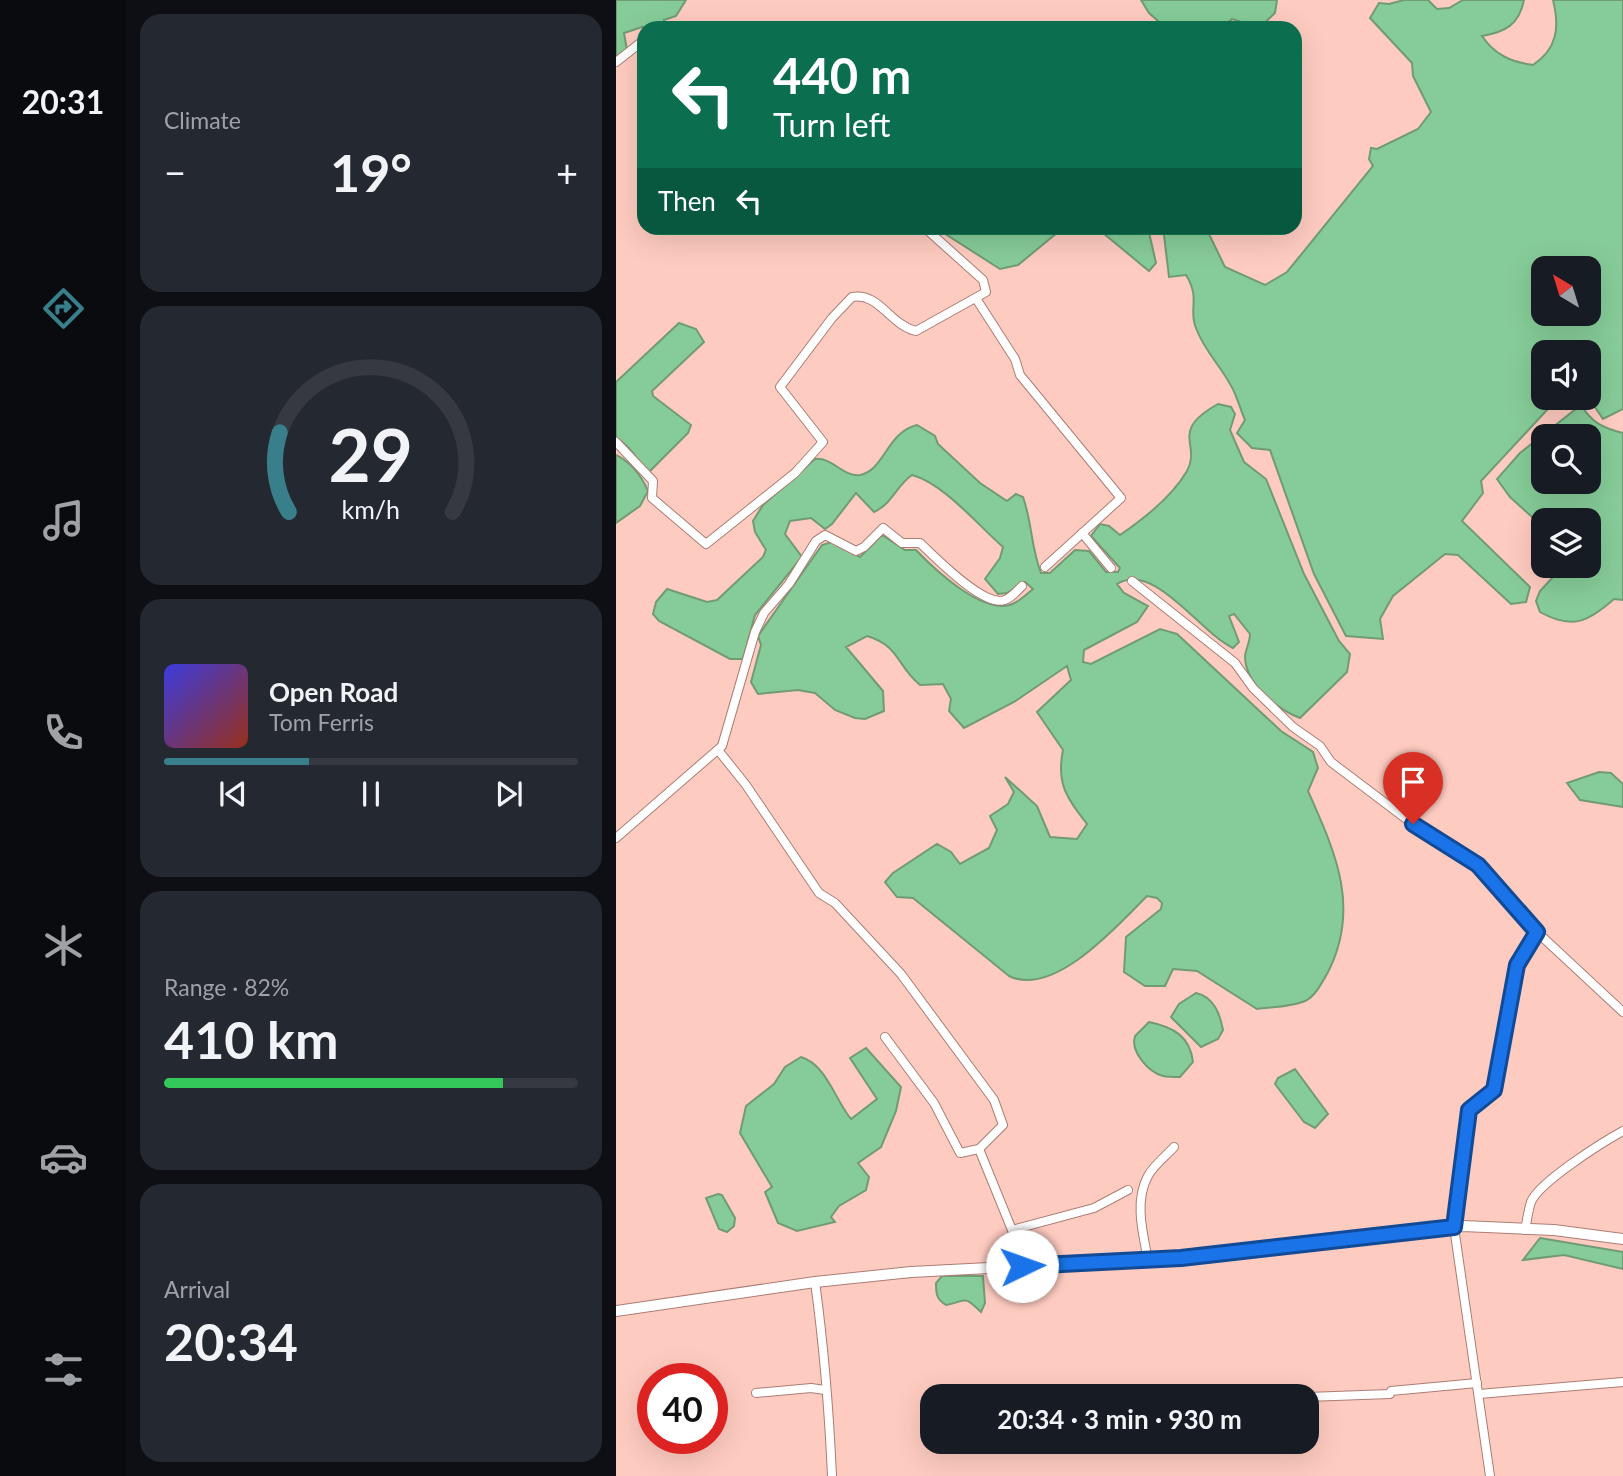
<!DOCTYPE html>
<html lang="en">
<head>
<meta charset="utf-8">
<style>
  body { margin:0; font-family:Lato,sans-serif; background:#242831; color:#f1f3f6; height:100vh; display:flex; flex-direction:column; font-size:26px; white-space:nowrap }
  * { box-sizing:border-box; margin:0 }
  p { font-size:23px; color:#9ea1a6 }
  .icon { flex:none; width:38px; height:38px; fill:none; stroke:currentColor; stroke-width:2; stroke-linecap:round; stroke-linejoin:round }
  .map { position:relative; flex:1; overflow:hidden }
  .details { display:flex; flex-direction:column; gap:14px; padding:14px; background:#0d0f14; width:490px }
  .details>* { flex:none }
  .hud { position:absolute; left:21px; top:21px; width:665px; height:214px; border-radius:21px; box-shadow:0 7px 28px #0002; background:#0b6e4f; color:#fff; overflow:hidden }
  .needle { width:46px; rotate:322deg }
  .controls { position:absolute; left:915px; top:256px; display:grid; gap:14px }
  .controls a { display:grid; place-items:center; width:70px; height:70px; border-radius:14px; background:#171b24; box-shadow:0 7px 28px #0002; font-size:35px }
  .speed { position:absolute; left:21px; top:1363px; display:flex; gap:14px; font-size:35px; font-weight:700; text-align:center }
  .speed>* { display:grid; place-content:center; width:91px; height:91px; border-radius:50%; background:#171b24; box-shadow:0 7px 28px #0002; line-height:1 }
  .speed .limit { border:10px solid #d22; background:#fff; color:#111 }
  .pin { position:absolute; display:grid; place-items:center; width:60px; height:60px; color:#fff; margin:-72px -30px; border-radius:50% 50% 50% 0; rotate:-45deg; box-shadow:0 0 7px #0007 }
  .pin .icon { rotate:45deg }
  .me { position:absolute; width:77px; margin:-38px; rotate:87deg; stroke-linejoin:round; filter:drop-shadow(0 0 5px #0008) }
  .turn { display:flex; align-items:center; gap:24px; height:147px; padding:0 21px; font-size:32px }
  .turn .icon { width:91px; height:91px; stroke-width:2.5 }
  .turn b { display:block; font-size:49px; line-height:60px }
  .then { display:flex; align-items:center; height:66px; padding:0 21px; background:#0003; gap:14px; font-size:26px }
  .big { font-size:52px; font-weight:700; line-height:1.1 }
  .details .widget { flex:1; display:flex; flex-direction:column; justify-content:center; gap:10px; min-width:0; padding:0 24px; border-radius:21px; background:#242831 }
  .details .dial { align-items:center; gap:0 }
  .dial svg { height:182px; overflow:visible; fill:none; stroke:#363941; stroke-width:7; stroke-linecap:round; text-anchor:middle }
  .dial text { fill:#f1f3f6; stroke:none }
  .song { display:flex; align-items:center; gap:21px }
  .cover { width:84px; height:84px; border-radius:10px; background:linear-gradient(135deg,hsl(240 70% 55%),hsl(10 70% 35%)) }
  .played { height:7px; border-radius:4px; background:linear-gradient(90deg,#387e8b 35%,#363941 35%) }
  .keys { display:flex; justify-content:space-around; direction:ltr }
  .heat { display:flex; justify-content:space-between; align-items:center; font-size:38px; direction:ltr }
  .charge { height:10px; border-radius:5px; background:linear-gradient(90deg,#34c759 82%,#363941 0) }
  .trip { position:absolute; left:304px; top:1384px; width:399px; height:70px; border-radius:21px; background:#171b24; box-shadow:0 7px 28px #0002; font-weight:700; line-height:70px; text-align:center }
  main { display:flex; flex:1; min-height:0 }
  .menu { display:flex; flex-direction:column; width:126px; justify-content:space-around; align-items:center; background:#090b0e; color:#9ea1a6 }
  .menu .icon { width:49px; height:49px }
  .menu .on { color:#387e8b }
  .menu b { font-size:32px; color:#f1f3f6 }
  .map>svg:first-child { display:block }
</style>
</head>
<body>
<main>
<nav class="menu">
<b>20:31</b>
<svg class="icon on" aria-label="directions" viewBox="0 0 24 24"><path d="M12 3l9 9-9 9-9-9zM9 14v-3h6M13 9l2 2-2 2"/></svg>
<svg class="icon" aria-label="music" viewBox="0 0 24 24"><path d="M9 18V5l10-2v13"/><circle cx="6" cy="18" r="3"/><circle cx="16" cy="16" r="3"/></svg>
<svg class="icon" aria-label="phone" viewBox="0 0 24 24"><path d="M5 4h4l2 5-3 2q2 4 5 5l2-3 5 2v4C11 20 4 13 5 4z"/></svg>
<svg class="icon" aria-label="climate" viewBox="0 0 24 24"><path d="M12 3v18M4 7l16 10M4 17L20 7"/></svg>
<svg class="icon" aria-label="car" viewBox="0 0 24 24"><path d="M5 17H2v-5l4-1 3-4h7l3 4 3 1v5h-3M9 17h6M6 11h13"/><circle cx="7" cy="17" r="2"/><circle cx="17" cy="17" r="2"/></svg>
<svg class="icon" aria-label="filters" viewBox="0 0 24 24"><path d="M4 7h16M4 17h16"/><circle cx="9" cy="7" r="2"/><circle cx="15" cy="17" r="2"/></svg>
</nav>
<section class="details">
<div class="widget"><p>Climate</p>
<div class="heat"><a>−</a><b class="big">19°</b><a>+</a></div>
</div>
<div class="widget dial"><svg viewBox="0 0 100 80">
<path d="M14 69A42 42 0 1 1 86 69"/>
<path d="M14 69A42 42 0 0 1 10 34" stroke="#387e8b"/>
<text x="50" y="56" font-size="32" font-weight="700">29</text>
<text x="50" y="72" font-size="11">km/h</text>
</svg></div>
<div class="widget">
<div class="song"><i class="cover"></i><div><b>Open Road</b><p>Tom Ferris</p></div></div>
<div class="played"></div>
<div class="keys"><svg class="icon" aria-label="previous" viewBox="0 0 24 24"><path d="M18 5L8 12l10 7zM5 5v14"/></svg><svg class="icon" aria-label="pause" viewBox="0 0 24 24"><path d="M8 5v14M16 5v14"/></svg><svg class="icon" aria-label="next" viewBox="0 0 24 24"><path d="M6 5l10 7-10 7zM19 5v14"/></svg></div>
</div>
<div class="widget"><p>Range · 82%</p><b class="big">410 km</b><div class="charge"></div></div>
<div class="widget"><p>Arrival</p><b class="big">20:34</b></div>
</section>
<div class="map">
<svg width="1007" height="1476" viewBox="0 0 1007 1476">
  <rect width="100%" height="100%" fill="#fecbc0"/>
  <g fill="#86cc98" stroke="#709b75" stroke-width="2" fill-rule="evenodd">
    <polygon points="0,0 70,0 60,16 48,20 49,28 26,27 8,33 12,56 0,65"/>
    <polygon points="525,0 661,0 659,13 643,28 616,19 606,28 550,28 533,13"/>
    <path d="M788 0H812L821 9 833 8 847 0H908C903 25 889 32 866 36 879 55 895 62 917 65 941 49 944 28 937 0H1007V409L987 419 972 397 973 352H928V397H943L865 481 867 493 846 521 914 587 910 602 895 604 842 555 829 554 777 596 764 619 767 639 730 636 698 574 654 450 636 448 621 433 629 420C624 409 621 395 614 384 603 364 588 350 580 328 572 309 585 299 570 275L553 277 548 235 544 228H590L609 267 649 285 671 272 757 166 753 159 755 148 761 149 802 129 815 112 797 76 796 63 754 18 763 3 773 4ZM928 268H973V313H928Z"/>
    <polygon points="320,228 447,228 402,265 384,269"/>
    <polygon points="481,228 532,228 540,263 533,271"/>
    <path d="M63 323 80 329 88 342 36 391 37 396 75 425 72 433 33 472C21 461 15 446 0 438V382Z"/>
    <path d="M602 404 615 407 619 414 614 430 628 462 650 479 688 574 723 641 734 654 731 672 684 718C661 709 629 684 629 656 630 648 634 642 634 634L618 614 613 616 623 642 617 648C584 633 539 561 501 584L508 593 532 606 521 622 468 650 467 662 475 664 544 629 561 634 665 731 697 752 702 768 692 791C719 852 745 907 712 972 707 981 699 997 689 1001 675 1007 655 1007 641 1009L581 971 557 969 549 986H529L508 972 510 937 545 909 546 903 541 898 531 896C502 925 438 998 393 976L297 898 281 897 269 882 277 873 321 844 335 852 344 864 373 848 381 830 374 816 392 804 398 792 389 777 421 806 434 837 461 839 471 824C451 798 440 784 447 750L421 712 455 680 451 666 398 702 348 728 333 711 335 699 327 684 304 685C280 665 284 646 251 636L230 647 267 691 268 711 249 719 239 718 219 710 199 693 182 690 142 694 135 682 145 645 142 636 206 545 216 542 244 557 266 535 289 550H300C319 570 365 613 394 605 402 603 411 594 417 589L409 582 391 593 382 594 369 579 384 558 387 547C362 525 327 483 296 475 280 486 277 503 258 512L240 493 216 524 209 529 195 518 174 521 169 534 186 557 139 615 127 659H114L43 621 37 614 40 602 51 589 91 602 101 600 147 557 150 550 139 532 137 521 147 505 199 459C216 457 227 477 244 475 268 471 271 432 301 425L319 436 322 444 364 483 391 501 400 494 407 497C416 522 415 548 425 573H434L459 550 473 551 490 572H502L504 568 475 536 484 524 493 526 504 535C529 518 556 497 571 471 586 444 552 432 602 404Z"/>
    <path d="M965 405C976 423 987 428 1007 433V600L998 599C972 622 956 630 924 612L920 601 924 591 948 565H973V520H928L927 527 894 497 881 479 904 453ZM928 436H973V481H928Z"/>
    <path d="M0 455C16 463 25 475 32 491L24 506 0 523Z"/>
    <polygon points="983,772 995,773 1007,784 1007,807 964,800 951,783"/>
    <path d="M580 993C598 997 604 1014 607 1030L602 1039 585 1047 555 1017 563 1004Z"/>
    <path d="M533 1022C557 1027 574 1036 577 1062L564 1077C559 1077 552 1077 547 1076 532 1072 514 1051 519 1036Z"/>
    <path d="M250 1048 285 1087 280 1111 265 1147 242 1163 253 1177 250 1190 223 1206 215 1217 219 1222 181 1231 162 1223 149 1192 156 1187 124 1133 130 1106 158 1084 169 1067 185 1057C211 1065 219 1100 235 1119L261 1099 234 1058Z"/>
    <polygon points="679,1069 712,1114 699,1128 688,1122 659,1084 662,1078"/>
    <polygon points="102,1194 106,1195 119,1218 118,1226 111,1232 103,1229 90,1198"/>
    <polygon points="924,1238 1007,1252 1007,1269 948,1255 907,1260"/>
    <path d="M326 1276H367L369 1303 365 1312C346 1294 352 1301 330 1305 320 1299 320 1293 320 1283Z"/>
  </g>
  <g fill="none" stroke-linecap="round" stroke-linejoin="round">
    <defs>
      <g id="minor">
        <polyline points="0,62 28,40"/>
        <polyline points="361,300 399,359 404,375 505,498 429,567"/>
        <path d="M0 442 37 481 36 498 90 544 179 473 207 442 164 387 216 318 236 297C263 292 274 325 300 331L370 292 367 280 309 228"/>
        <polyline points="466,533 495,568"/>
        <polyline points="516,581 619,663 637,688 677,727 704,746 715,762 797,824 862,865 921,932 1007,1012"/>
        <polyline points="102,750 130,785 203,893 219,903 285,974 378,1100 387,1125 363,1149 344,1153 318,1103 269,1037"/>
        <path d="M0 838 106 746 139 632 148 613 173 584 200 541 209 535 240 551 248 547 267 528 286 543H304C319 557 368 608 389 600 395 598 401 591 406 586"/>
        <polyline points="363,1149 396,1230 406,1266"/>
        <polyline points="396,1230 478,1208 512,1190"/>
        <path d="M909 1230C911 1221 912 1211 915 1202 923 1182 987 1142 1007 1131"/>
        <path d="M532 1260C527 1234 518 1201 532 1176 537 1166 550 1156 558 1147"/>
        <path d="M199 1282C208 1347 213 1410 216 1476"/>
        <polyline points="140,1393 195,1388 209,1390"/>
        <polyline points="863,1394 1007,1382"/>
        <polyline points="691,1397 774,1394 775,1391 861,1383"/>
        <polyline points="874,1476 838,1227 853,1110 878,1090 901,965 921,932"/>
      </g>
      <polyline id="tertiary" points="0,1311 199,1282 295,1272 565,1258 847,1226 938,1230 1007,1239"/>
    </defs>
    <use href="#minor" stroke="#ac7d74" stroke-width="10"/>
    <use href="#tertiary" stroke="#ac7d74" stroke-width="12"/>
    <use href="#minor" stroke="#fff" stroke-width="8"/>
    <use href="#tertiary" stroke="#fff" stroke-width="10"/>
  </g>
  <g fill="none" stroke-linecap="round" stroke-linejoin="round">
    <defs>
      <polyline id="route" points="406,1266 565,1258 838,1227 853,1110 878,1090 901,965 921,932 862,865 797,824"/>
    </defs>
    <use href="#route" stroke="#114b97" stroke-width="18"/>
    <use href="#route" stroke="#1a73e8" stroke-width="12"/>
  </g>
</svg>
<div class="controls">
<a><svg class="needle" viewBox="-14 -14 28 28"><path d="M0-13l5 13h-10z" fill="#e53935"/><path d="M0 13l5-13h-10z" fill="#9ea1a6"/></svg></a>
<a><svg class="icon" aria-label="sound" viewBox="0 0 24 24"><path d="M4 9h4l5-4v14l-5-4H4zM17 9q2 3 0 6"/></svg></a>
<a><svg class="icon" aria-label="search" viewBox="0 0 24 24"><circle cx="10" cy="10" r="6"/><path d="M15 15l6 6"/></svg></a>
<a><svg class="icon" aria-label="layers" viewBox="0 0 24 24"><path d="M12 4l9 5-9 5-9-5zM3 14l9 5 9-5"/></svg></a>
</div>
<div class="speed"><div class="limit">40</div></div>
<div class="pin" style="left:797px;top:824px;background:#d93025"><svg class="icon" aria-label="arrive" viewBox="0 0 24 24"><path d="M6 21V4h12l-3 4 3 4H6"/></svg></div>
<svg class="me" style="left:406px;top:1266px" viewBox="-20 -20 40 40"><circle r="19" fill="#fff"/><path d="M0-13L10 11 0 6-10 11z" fill="#1a73e8"/></svg>
<div class="trip">20:34 · 3 min · 930 m</div>
<div class="hud">
<div class="turn"><svg class="icon" aria-label="left" viewBox="0 0 24 24"><path d="M17 20v-9H6M10 6l-5 5 5 5"/></svg><div><b>440 m</b>Turn left</div></div>
<div class="then">Then<svg class="icon" aria-label="left" viewBox="0 0 24 24"><path d="M17 20v-9H6M10 6l-5 5 5 5"/></svg></div>
</div>
</div>
</main>
</body>
</html>
